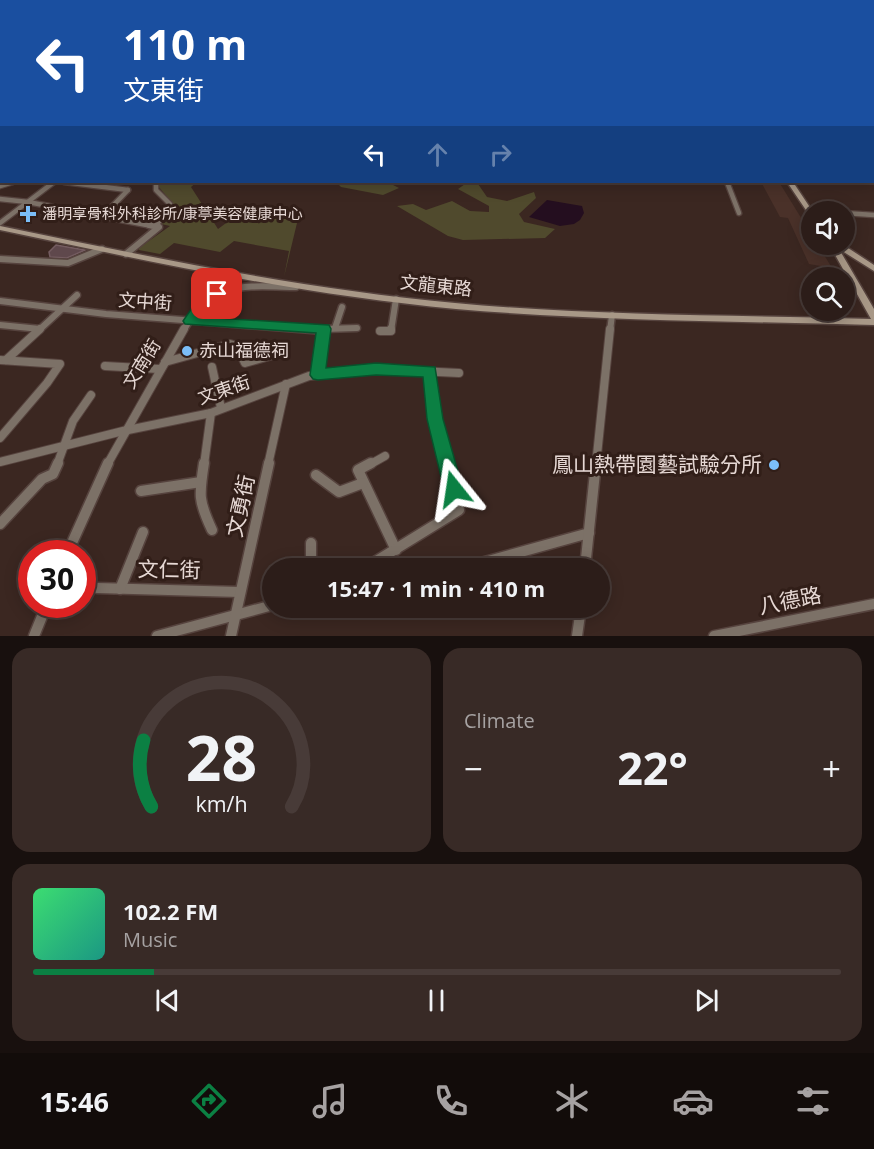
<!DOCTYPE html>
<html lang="en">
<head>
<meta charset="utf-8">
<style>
  body { margin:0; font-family:"Open Sans","Noto Sans TC",sans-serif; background:#382a26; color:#f1f3f6; height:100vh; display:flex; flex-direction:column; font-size:22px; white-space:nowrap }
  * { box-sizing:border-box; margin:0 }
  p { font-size:20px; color:#a6a2a2 }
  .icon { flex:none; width:33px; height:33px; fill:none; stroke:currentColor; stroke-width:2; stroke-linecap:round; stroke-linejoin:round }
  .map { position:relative; height:636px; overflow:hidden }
  .sheet { display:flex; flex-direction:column; gap:12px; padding:12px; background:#18100e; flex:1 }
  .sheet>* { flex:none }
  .top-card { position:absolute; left:0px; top:0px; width:874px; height:183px; box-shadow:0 3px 15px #0003,0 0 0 2px #483b38; background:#1a4fa0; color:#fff; overflow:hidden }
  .controls { position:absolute; left:801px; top:201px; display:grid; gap:12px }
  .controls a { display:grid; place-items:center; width:54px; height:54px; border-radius:50%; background:#2c1d19; box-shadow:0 3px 15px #0003,0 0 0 2px #483b38; font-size:30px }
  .speed { position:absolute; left:18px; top:540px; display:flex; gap:12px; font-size:30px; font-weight:700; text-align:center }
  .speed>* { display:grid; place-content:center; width:78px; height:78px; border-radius:50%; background:#2c1d19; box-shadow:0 3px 15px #0003,0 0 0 2px #483b38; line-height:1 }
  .speed .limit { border:9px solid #d22; background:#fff; color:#111 }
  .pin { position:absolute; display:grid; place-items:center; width:51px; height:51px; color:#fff; margin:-26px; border-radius:12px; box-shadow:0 3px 9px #0006 }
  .me { position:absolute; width:66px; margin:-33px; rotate:345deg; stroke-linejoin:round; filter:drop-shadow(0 0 4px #0008) }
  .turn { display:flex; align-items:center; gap:21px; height:126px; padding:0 24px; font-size:27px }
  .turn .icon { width:78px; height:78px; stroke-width:2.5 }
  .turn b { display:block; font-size:42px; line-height:51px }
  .lanes { display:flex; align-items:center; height:57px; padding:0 24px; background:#0003; justify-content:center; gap:30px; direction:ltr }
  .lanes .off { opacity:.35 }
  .big { font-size:45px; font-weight:700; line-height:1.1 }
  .sheet .card { flex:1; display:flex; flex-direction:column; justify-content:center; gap:9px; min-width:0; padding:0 21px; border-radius:18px; background:#382a26 }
  .sheet .dial { align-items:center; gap:0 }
  .dial svg { height:156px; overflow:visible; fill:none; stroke:#483b38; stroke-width:7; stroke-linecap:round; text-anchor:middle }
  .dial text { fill:#f1f3f6; stroke:none }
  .song { display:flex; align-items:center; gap:18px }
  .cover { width:72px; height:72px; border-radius:9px; background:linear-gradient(135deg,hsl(140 70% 55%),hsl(170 70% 35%)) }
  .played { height:6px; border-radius:3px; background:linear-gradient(90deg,#0b8043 15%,#483b38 15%) }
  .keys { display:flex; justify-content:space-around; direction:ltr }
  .heat { display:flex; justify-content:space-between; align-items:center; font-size:33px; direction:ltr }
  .sheet .tiles { flex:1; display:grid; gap:12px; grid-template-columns:1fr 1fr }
  .card:last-child { grid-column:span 2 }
  .trip { position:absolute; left:262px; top:558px; width:348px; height:60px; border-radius:30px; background:#2c1d19; box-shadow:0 3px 15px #0003,0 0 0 2px #483b38; font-weight:700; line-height:60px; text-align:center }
  .menu { display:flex; height:96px; justify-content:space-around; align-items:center; background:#120c0a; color:#a6a2a2 }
  .menu .icon { width:42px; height:42px }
  .menu .active { color:#0b8043 }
  .menu b { font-size:27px; color:#f1f3f6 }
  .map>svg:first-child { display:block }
</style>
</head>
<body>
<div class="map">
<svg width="874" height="636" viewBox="0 0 874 636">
  <rect width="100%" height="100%" fill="#3b2721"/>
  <polygon fill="#4a3129" points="761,182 779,182 811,234 812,244 818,245 832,268 809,264 788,218 780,217"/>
  <g fill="#504a2d">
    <polygon points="159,182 197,182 191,187 218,229 245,209 291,216 297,223 284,277 289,251 234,241 220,252 174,243 160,254 139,250 139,248 170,226 161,224 169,215 173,204 158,186"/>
    <polygon points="341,182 387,182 399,188 383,195 341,187 339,185"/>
    <polygon points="468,182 485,182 478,184 487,197 507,201 534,192 536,198 519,214 524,222 555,229 545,238 463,240 448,236 397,206 413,204 426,210 452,201 470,211 489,212 489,206 458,189"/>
  </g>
  <polygon fill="#240e1f" points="547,200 582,206 584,213 580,220 574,224 560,226 529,217"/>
  <polygon fill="#5f484c" stroke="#745c60" stroke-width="1.5" points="56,245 73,248 85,250 67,258 50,257 49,252"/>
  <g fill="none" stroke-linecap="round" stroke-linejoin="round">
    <defs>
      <g id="street-far3">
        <polyline points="64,182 128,190"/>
        <polyline points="727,182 739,213"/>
        <polyline points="0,186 13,182"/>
        <polyline points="0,199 28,202 157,227"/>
        <polyline points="844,213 874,215"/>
        <polyline points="102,217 128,190"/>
        <polyline points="0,223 54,182"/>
        <polyline points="155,225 167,215 170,204 156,190 156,182"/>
      </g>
      <g id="street-far2">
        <polyline points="126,254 159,227 149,225"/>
        <polyline points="0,259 68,263 102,249"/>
        <polyline points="0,301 106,314 324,331"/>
        <polyline points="0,325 40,329"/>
        <polyline points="335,328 342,307"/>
        <polyline points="324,329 357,328"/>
        <polyline points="38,331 77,295"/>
        <path d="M183 331C214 280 243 286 296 287"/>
        <polyline points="391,331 396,299"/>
        <polyline points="610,331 612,315"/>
      </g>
      <g id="street-far1">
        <polyline points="380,331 391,331 391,329"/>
        <polyline points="0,360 60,364 47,383 0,438"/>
        <polyline points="6,360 40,329"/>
        <polyline points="165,362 230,344 237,346 245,363 273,355"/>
        <polyline points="105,366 159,369"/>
        <polyline points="212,367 221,408"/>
        <polyline points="430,371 435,419 447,465"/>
        <polyline points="318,375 324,329"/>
        <polyline points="0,462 123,431 211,413 309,376 376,369 459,373"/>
        <polyline points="57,465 73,421 91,395"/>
        <polyline points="107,465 184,329"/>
        <polyline points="204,465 211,413"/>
        <polyline points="268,465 286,384"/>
        <polyline points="369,465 385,456"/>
        <polyline points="596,465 610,329"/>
      </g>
      <g id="street">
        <path d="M204 463C199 495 198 500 212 530"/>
        <polyline points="371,463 358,470 396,550"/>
        <polyline points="316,475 339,492 363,483"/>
        <polyline points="141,491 201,482"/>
        <polyline points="0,524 42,479 53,474 58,463"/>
        <polyline points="311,543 311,568"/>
        <polyline points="67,554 108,463"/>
        <polyline points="365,568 459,510 447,463"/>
        <polyline points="463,568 589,533"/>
        <polyline points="585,568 596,463"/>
        <polyline points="97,588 240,592"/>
        <polyline points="120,589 143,532"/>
        <polyline points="34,636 47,604"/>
        <polyline points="157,636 273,605"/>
        <polyline points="231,636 269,463"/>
        <polyline points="577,636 581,608"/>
        <polyline points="714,636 874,604"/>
      </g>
      <g id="secondary">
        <polygon points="787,182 793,182 813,212 812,212 812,217 810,216"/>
        <path d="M0 226C151 257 301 289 455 303 593 316 732 315 871 319L829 244H842L874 265V271L839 249 874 309V325C735 321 595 321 456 309 303 295 151 262 0 230Z"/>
      </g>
    </defs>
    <use href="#street-far3" stroke="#56433e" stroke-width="7"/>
    <use href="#street-far2" stroke="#56433e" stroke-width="9"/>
    <use href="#street-far1" stroke="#56433e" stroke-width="10"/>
    <use href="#street" stroke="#56433e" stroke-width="13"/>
    <use href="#secondary" stroke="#56433e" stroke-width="3"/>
    <use href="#street-far3" stroke="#7c7167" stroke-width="4.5"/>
    <use href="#street-far2" stroke="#7c7167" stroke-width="6"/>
    <use href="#street-far1" stroke="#7c7167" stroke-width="8"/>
    <use href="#street" stroke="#7c7167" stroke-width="10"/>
    <use href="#secondary" fill="#a89887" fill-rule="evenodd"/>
  </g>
  <linearGradient id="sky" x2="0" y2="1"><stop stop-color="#201512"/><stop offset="0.48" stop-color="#4f474e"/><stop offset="1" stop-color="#4f474e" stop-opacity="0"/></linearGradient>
  <rect width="874" height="171" fill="url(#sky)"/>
  <polygon fill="#0b8043" stroke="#07532c" stroke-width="1.5" points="217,290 223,294 200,317 329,325 331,329 326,368 376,363 435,367 443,419 463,489 460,495 454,498 447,495 444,489 427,419 423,377 376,375 318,380 313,379 310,375 316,333 185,324 183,321 192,308"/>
  <g fill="#7bbef8" stroke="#311e18" stroke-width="2">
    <path d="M25 205h6v6h6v6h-6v6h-6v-6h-6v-6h6z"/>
    <circle cx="187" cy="351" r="6"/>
    <circle cx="774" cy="465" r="6"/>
  </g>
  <g text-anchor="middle" stroke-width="6" stroke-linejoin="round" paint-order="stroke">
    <g font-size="15" fill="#e6d8d4" stroke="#311e18" text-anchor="start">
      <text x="42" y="219">潘明享骨科外科診所/康葶美容健康中心</text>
    </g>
    <g font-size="18" fill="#e6d8d4" stroke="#311e18">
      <text transform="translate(436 286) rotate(6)" y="6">文龍東路</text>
      <text transform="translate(145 302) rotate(4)" y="6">文中街</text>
      <text transform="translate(142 364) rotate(-58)" y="6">文南街</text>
      <text transform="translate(224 390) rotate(-19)" y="6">文東街</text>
    </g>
    <g font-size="18" fill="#e6d8d4" stroke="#311e18" text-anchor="start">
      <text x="199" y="357">赤山福德祠</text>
    </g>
    <g font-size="21" fill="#e6d8d4" stroke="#311e18" text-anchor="end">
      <text x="762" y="472">鳳山熱帶園藝試驗分所</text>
    </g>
    <g font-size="21" fill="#e6d8d4" stroke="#311e18">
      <text transform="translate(241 506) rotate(-78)" y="7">文勇街</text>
      <text transform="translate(169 570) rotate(1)" y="7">文仁街</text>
      <text transform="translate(790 601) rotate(-11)" y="7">八德路</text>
    </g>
  </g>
</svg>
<div class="controls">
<a><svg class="icon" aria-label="sound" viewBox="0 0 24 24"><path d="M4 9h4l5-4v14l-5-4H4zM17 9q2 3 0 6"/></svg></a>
<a><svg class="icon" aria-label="search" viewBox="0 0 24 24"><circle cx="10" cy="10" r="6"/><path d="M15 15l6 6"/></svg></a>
</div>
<div class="speed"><div class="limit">30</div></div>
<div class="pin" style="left:217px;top:294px;background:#d93025"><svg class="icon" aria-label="arrive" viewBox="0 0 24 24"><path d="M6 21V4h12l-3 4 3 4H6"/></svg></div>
<svg class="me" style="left:454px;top:489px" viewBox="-20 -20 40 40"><path d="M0-17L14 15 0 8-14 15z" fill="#0b8043" stroke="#fff" stroke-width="4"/></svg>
<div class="trip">15:47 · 1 min · 410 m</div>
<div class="top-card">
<div class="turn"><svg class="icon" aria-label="left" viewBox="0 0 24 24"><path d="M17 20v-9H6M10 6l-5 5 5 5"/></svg><div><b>110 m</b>文東街</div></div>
<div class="lanes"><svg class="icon" aria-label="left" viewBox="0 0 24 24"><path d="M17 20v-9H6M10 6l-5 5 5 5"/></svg><svg class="icon off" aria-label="ahead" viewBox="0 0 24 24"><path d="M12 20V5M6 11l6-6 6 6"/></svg><svg class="icon off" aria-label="right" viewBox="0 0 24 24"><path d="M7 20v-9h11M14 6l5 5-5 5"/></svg></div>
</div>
</div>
<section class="sheet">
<div class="tiles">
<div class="card dial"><svg viewBox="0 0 100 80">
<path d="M14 69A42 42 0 1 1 86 69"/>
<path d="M14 69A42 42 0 0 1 10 35" stroke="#0b8043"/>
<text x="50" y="56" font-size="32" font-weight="700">28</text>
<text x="50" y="72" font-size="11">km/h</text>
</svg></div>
<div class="card"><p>Climate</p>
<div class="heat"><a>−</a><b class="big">22°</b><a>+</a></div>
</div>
<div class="card">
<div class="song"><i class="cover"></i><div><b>102.2 FM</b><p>Music</p></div></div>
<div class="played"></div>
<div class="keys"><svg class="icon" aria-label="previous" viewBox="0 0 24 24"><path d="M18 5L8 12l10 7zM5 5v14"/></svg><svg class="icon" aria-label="pause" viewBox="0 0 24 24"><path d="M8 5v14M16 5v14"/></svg><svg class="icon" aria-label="next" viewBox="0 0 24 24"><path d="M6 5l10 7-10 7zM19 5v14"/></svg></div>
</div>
</div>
</section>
<nav class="menu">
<b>15:46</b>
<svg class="icon active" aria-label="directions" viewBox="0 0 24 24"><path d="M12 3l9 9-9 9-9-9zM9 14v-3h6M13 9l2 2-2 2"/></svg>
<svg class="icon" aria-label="music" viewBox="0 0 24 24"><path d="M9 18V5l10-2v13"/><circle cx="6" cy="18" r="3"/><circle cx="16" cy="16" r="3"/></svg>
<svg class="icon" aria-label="phone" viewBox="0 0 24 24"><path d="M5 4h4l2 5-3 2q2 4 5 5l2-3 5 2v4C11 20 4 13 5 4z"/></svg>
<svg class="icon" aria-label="climate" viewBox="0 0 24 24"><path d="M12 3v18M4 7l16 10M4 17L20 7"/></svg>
<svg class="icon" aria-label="car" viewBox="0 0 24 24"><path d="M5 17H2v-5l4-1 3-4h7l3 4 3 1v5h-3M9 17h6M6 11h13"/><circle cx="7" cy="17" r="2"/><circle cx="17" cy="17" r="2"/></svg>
<svg class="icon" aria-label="filters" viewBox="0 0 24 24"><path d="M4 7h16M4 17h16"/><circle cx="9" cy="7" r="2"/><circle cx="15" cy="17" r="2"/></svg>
</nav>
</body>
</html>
